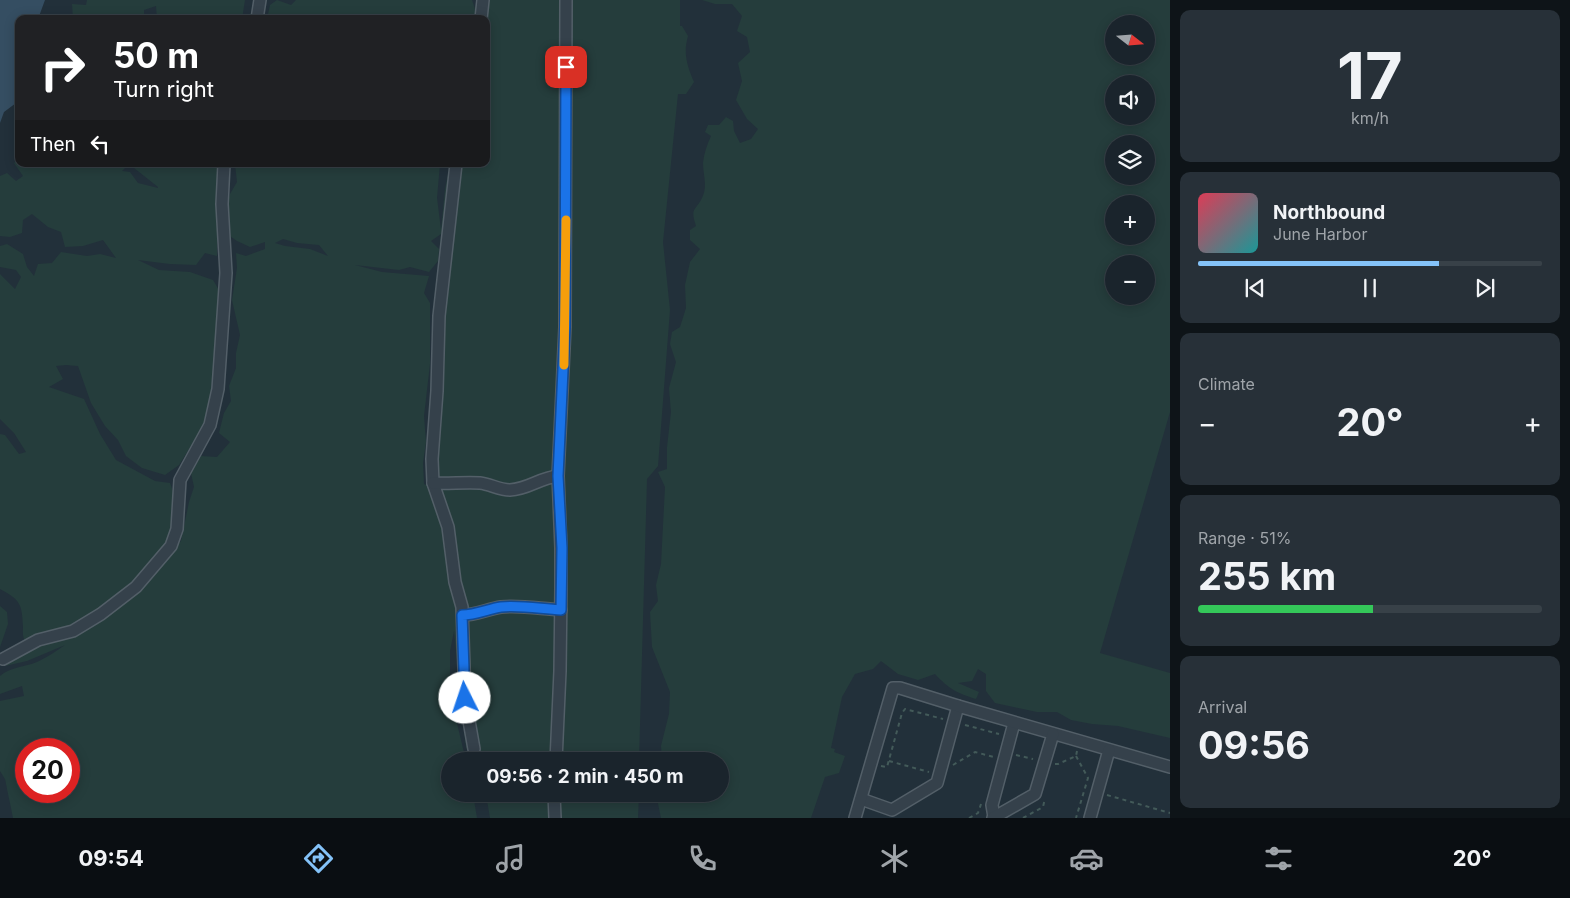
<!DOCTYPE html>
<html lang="en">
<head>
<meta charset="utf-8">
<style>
  body { margin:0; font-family:Inter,sans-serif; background:#273038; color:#f1f3f6; height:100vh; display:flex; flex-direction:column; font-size:19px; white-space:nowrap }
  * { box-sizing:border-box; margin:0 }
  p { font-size:16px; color:#9fa4a9 }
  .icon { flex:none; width:28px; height:28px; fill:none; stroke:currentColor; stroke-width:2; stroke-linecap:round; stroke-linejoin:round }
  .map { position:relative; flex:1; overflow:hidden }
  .drawer { display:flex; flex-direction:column; gap:10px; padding:10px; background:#0e1418; width:400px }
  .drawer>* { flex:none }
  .top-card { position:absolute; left:15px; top:15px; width:475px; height:152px; border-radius:10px; box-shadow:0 2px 12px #0003,0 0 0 1px #384148; background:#202124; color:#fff; overflow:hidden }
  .needle { width:32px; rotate:107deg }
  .fabs { position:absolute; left:1105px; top:15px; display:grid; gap:10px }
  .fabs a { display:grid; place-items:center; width:50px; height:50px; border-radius:50%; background:#1a242c; box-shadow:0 2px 12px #0003,0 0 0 1px #384148; font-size:25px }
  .speed { position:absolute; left:15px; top:738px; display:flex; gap:10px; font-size:25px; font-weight:700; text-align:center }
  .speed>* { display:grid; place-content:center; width:65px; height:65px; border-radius:50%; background:#1a242c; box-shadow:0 2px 12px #0003,0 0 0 1px #384148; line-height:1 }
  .speed .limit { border:8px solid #d22; background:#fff; color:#111 }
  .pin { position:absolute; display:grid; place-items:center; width:42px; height:42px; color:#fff; margin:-21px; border-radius:10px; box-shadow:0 2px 8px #0006 }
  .me { position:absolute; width:55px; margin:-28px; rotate:356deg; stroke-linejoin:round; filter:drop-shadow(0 0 4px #0008) }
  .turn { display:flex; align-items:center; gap:18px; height:105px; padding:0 15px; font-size:22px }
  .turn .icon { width:65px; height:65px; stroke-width:2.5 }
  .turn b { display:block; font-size:35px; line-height:42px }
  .then { display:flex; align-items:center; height:48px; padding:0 15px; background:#0003; gap:10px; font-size:19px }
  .big { font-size:38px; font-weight:700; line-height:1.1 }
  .drawer .tile { flex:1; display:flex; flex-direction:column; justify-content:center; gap:8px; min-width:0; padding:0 18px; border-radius:10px; background:#273038 }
  .drawer .dial { align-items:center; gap:0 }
  .dial b { font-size:65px; line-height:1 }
  .song { display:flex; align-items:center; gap:15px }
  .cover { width:60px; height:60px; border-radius:8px; background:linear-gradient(135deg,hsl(350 70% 55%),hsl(180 70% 35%)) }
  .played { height:5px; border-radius:2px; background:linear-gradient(90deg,#84c2f8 70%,#384148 70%) }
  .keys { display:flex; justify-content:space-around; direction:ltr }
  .heat { display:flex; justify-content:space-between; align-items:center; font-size:28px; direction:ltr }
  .charge { height:8px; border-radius:4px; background:linear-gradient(90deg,#34c759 51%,#384148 0) }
  .trip { position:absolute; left:441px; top:752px; width:288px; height:50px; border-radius:25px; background:#1a242c; box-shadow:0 2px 12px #0003,0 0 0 1px #384148; font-weight:700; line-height:50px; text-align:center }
  .dock { display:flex; height:80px; justify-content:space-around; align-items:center; background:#0a0e12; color:#9fa4a9 }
  .dock .icon { width:35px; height:35px }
  .dock .selected { color:#84c2f8 }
  .dock b { font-size:22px; color:#f1f3f6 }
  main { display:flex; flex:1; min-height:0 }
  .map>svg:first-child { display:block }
</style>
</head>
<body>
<main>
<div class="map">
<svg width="1170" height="818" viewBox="0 0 1170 818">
  <rect width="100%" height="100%" fill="#22303a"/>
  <g fill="#253d3c" fill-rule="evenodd">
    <polygon points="87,0 245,0 242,19 157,19 156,6 144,10 144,19 73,19 72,4 86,5"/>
    <path d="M277 0 291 5 296 0H472L475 9 477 0H680V26H682L688 36C683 53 687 66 694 82L686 94H678L663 242 670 310 658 466 647 479 639 761H481L480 757 466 748 454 631 450 651V694L466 761H450V794H473L477 818H13L5 779 0 771V701L24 696 22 686 0 694V676C10 667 25 667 37 662 48 657 56 651 65 645L27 661 5 666 34 646 42 634 26 642C22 637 23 633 23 627 22 603 20 600 0 589V434L5 435 19 454 26 452 14 433 0 419V274L15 289 21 277 16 270 0 267V246L7 244 23 254 27 267 34 276 38 264 52 263 61 252 87 256 100 254 116 258 103 240 83 246 65 247 61 232 48 227 32 214 23 220 22 233 10 237 0 236V176L7 173 16 181 23 176 14 163 19 159V164H218L217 171V256L205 253 196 265 170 264 138 260 159 270 190 272 213 280 222 295 216 388 208 419 179 465 165 475 142 468 126 456 118 440 105 426 91 403 78 366 66 365 56 366 63 379 49 387 84 399 100 434 116 460 155 481 170 483 174 494 170 555 181 541 189 502 194 487 191 473 201 456 217 457 230 442 219 433 224 413 231 401 229 386 236 368V353L240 335 232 300 237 268 236 253 246 256 265 249V242L250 247 237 241 227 234 225 212 230 194 237 182 235 164H440L437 198 441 230 445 189 450 164H486V19H475L474 17 473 19H267L270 5ZM129 164 158 187V188L138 183 130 172 122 171ZM441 234 434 327 426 485 424 484 423 463 426 442 424 416 430 364V303L424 293 429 276 382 272 355 265 399 270 410 267 429 272 438 261 439 249 431 241ZM283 239 297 243 319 245 328 256 310 249 285 246 275 243ZM26 749H69V791H26Z"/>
    <path d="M702 0H1170V412L1100 653 1170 673V738L1118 726 1092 724 1071 720 1057 712H1037L995 703 986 691V674L978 669 972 681 958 683 979 692 976 699C957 693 949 689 935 674L918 680 898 674 881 661 873 669 855 674 842 697 831 748 835 749 834 752 845 756 839 773 825 777 811 818H661L656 794H720V761H662L661 746 669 714 670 692 652 647 650 612 658 601 656 585 661 564 665 487 658 472 667 469V447L671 412 669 388 676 362 670 344 672 332 680 327 686 308 685 285 690 262 700 249 690 240V230L696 226C690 207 695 212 702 198 708 186 703 175 703 163 704 153 707 145 711 136L705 132 708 125H719L726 117 733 121 734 131 740 143 751 139 758 129 747 119 736 100 742 81 738 63 750 52 747 37 737 31 742 16 732 4H715ZM1114 24H1146V56H1114ZM1114 84H1146V116H1114ZM1114 144H1146V176H1114ZM1114 204H1146V236H1114ZM1114 264H1146V296H1114Z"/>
    <polygon points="0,606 7,612 8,624 0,647"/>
    <polygon points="486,794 639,794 638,818 490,818"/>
  </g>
  <polygon fill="#354e62" points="0,0 45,0 38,19 19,19 19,77 15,85 16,103 4,112 0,123"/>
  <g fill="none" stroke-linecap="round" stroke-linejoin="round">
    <defs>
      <g id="minor">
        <polyline points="257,19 260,0"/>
        <polyline points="481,19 483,0"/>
        <polyline points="456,164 439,316 437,391 432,459 433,483 448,527 455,582 462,607 465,698 474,749"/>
        <path d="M433 483C448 484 464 482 480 483 490 484 499 490 510 490 529 489 539 478 558 476"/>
        <path d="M463 615C476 615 488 609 501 607 521 605 541 609 561 610"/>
        <polyline points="3,659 38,640 73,631 101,614 136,587 171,546 177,529 180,480 210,425 218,389 226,273 222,204 224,164"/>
        <polyline points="556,761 560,671 561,588 561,548 558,476 565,327 566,0"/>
        <polyline points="540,794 554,794"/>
        <polyline points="554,794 555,818"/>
        <polyline points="861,799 892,810 937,783 958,706"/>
        <polyline points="994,817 992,805 1014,723"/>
        <polyline points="855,818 893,688 900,688 958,706 1170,767"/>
        <polyline points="993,818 1035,794 1053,734"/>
        <polyline points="1090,818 1109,750"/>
      </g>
    </defs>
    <use href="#minor" stroke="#535f68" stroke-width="14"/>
    <g stroke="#435a59" stroke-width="2" stroke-dasharray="4 4" stroke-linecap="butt">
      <polyline points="965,725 999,734"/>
      <polyline points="1016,755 1033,759"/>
      <polyline points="1076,756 1088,778 1076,818"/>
      <polyline points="889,761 929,772"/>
      <polyline points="1055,764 1058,764 1076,756 1077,751"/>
      <polyline points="953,765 975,752 994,757"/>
      <polyline points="881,766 887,767 902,713 905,709 943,719"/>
      <polyline points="1107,795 1170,813"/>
      <polyline points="969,818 978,813 981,804"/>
      <polyline points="1023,818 1043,807 1045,798"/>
    </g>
    <use href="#minor" stroke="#35414b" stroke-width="11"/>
  </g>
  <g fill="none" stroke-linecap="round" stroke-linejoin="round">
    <defs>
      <path id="route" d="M465 698 462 615C476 615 488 609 501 607 521 605 541 609 561 610L562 548 558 476 565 327 566 67"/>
    </defs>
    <use href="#route" stroke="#114b97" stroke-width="12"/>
    <use href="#route" stroke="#1a73e8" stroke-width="9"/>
    <polyline stroke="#f59e0b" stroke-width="9" points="564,365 566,220"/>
  </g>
</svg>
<div class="fabs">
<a><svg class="needle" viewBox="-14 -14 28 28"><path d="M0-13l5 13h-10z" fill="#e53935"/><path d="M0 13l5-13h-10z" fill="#9fa4a9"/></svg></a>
<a><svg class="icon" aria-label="sound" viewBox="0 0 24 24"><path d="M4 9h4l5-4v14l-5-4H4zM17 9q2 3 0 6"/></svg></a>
<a><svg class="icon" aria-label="layers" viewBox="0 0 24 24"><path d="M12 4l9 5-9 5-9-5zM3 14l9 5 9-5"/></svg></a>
<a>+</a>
<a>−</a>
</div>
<div class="speed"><div class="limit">20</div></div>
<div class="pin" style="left:566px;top:67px;background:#d93025"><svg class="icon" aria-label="arrive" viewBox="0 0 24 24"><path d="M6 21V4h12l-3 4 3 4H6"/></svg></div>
<svg class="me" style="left:465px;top:698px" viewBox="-20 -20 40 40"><circle r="19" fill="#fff"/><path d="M0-13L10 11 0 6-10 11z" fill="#1a73e8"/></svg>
<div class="trip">09:56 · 2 min · 450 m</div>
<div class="top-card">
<div class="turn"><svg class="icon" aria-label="right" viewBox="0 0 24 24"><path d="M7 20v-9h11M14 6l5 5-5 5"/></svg><div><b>50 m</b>Turn right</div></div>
<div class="then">Then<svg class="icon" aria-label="left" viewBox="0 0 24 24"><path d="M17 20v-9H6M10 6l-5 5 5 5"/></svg></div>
</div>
</div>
<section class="drawer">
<div class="tile dial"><b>17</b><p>km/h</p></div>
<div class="tile">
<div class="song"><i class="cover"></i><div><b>Northbound</b><p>June Harbor</p></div></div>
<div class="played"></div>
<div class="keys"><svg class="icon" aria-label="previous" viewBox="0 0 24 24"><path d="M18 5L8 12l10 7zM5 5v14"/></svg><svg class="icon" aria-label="pause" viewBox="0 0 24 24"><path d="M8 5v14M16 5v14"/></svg><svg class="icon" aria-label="next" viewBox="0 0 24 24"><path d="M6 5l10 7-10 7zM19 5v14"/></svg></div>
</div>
<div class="tile"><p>Climate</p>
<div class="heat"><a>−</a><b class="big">20°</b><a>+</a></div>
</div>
<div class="tile"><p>Range · 51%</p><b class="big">255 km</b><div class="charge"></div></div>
<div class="tile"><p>Arrival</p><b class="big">09:56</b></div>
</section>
</main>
<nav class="dock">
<b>09:54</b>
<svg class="icon selected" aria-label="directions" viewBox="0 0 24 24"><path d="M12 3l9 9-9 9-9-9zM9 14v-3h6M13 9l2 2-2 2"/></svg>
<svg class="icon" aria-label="music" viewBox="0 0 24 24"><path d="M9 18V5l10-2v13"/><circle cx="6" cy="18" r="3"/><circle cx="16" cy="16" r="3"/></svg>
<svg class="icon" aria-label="phone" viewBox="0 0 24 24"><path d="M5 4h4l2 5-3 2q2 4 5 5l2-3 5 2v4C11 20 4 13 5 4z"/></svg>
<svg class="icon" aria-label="climate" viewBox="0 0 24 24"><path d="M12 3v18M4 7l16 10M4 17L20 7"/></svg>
<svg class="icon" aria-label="car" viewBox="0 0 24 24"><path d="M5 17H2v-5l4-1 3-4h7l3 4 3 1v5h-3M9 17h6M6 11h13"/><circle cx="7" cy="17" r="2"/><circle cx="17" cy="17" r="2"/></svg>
<svg class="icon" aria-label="filters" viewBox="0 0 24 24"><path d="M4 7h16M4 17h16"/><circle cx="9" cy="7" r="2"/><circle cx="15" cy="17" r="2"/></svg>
<b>20°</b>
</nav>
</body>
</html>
